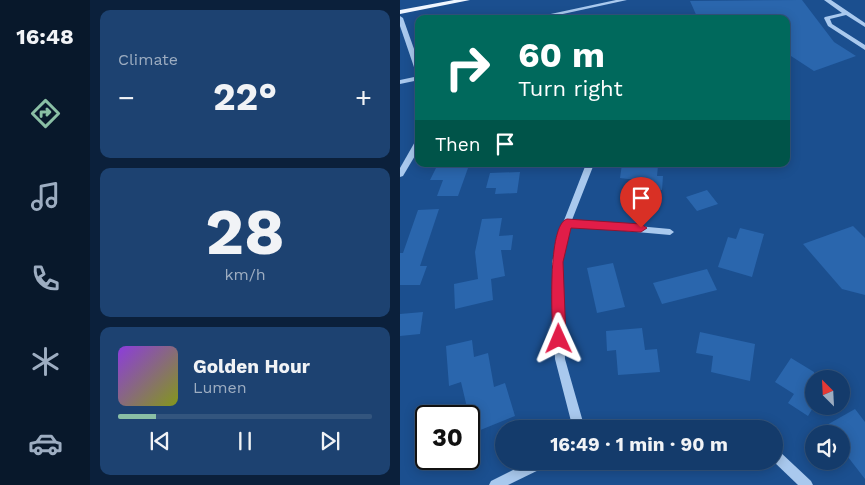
<!DOCTYPE html>
<html lang="en">
<head>
<meta charset="utf-8">
<style>
  body { margin:0; font-family:"Work Sans",sans-serif; background:#1d4271; color:#f1f3f6; height:100vh; display:flex; flex-direction:column; font-size:19px; white-space:nowrap }
  * { box-sizing:border-box; margin:0 }
  p { font-size:16px; color:#9dadc1 }
  .icon { flex:none; width:28px; height:28px; fill:none; stroke:currentColor; stroke-width:2; stroke-linecap:round; stroke-linejoin:round }
  .map { position:relative; flex:1; overflow:hidden }
  .panel { display:flex; flex-direction:column; gap:10px; padding:10px; background:#0b203b; width:310px }
  .panel>* { flex:none }
  .banner { position:absolute; left:15px; top:15px; width:375px; height:152px; border-radius:10px; box-shadow:0 2px 12px #0003,0 0 0 1px #33557e; background:#00695c; color:#fff; overflow:hidden }
  .needle { width:32px; rotate:336deg }
  .buttons { position:absolute; left:405px; top:370px; display:grid; gap:10px }
  .buttons a { display:grid; place-items:center; width:45px; height:45px; border-radius:50%; background:#143b6b; box-shadow:0 2px 12px #0003,0 0 0 1px #33557e; font-size:25px }
  .speed { position:absolute; left:15px; top:405px; display:flex; gap:10px; font-size:25px; font-weight:700; text-align:center }
  .speed>* { display:grid; place-content:center; width:65px; height:65px; border-radius:50%; background:#143b6b; box-shadow:0 2px 12px #0003,0 0 0 1px #33557e; line-height:1 }
  .speed .limit { border:2px solid #111; border-radius:8px; background:#fff; color:#111 }
  .pin { position:absolute; display:grid; place-items:center; width:42px; height:42px; color:#fff; margin:-51px -21px; border-radius:50% 50% 50% 0; rotate:-45deg; box-shadow:0 0 5px #0007 }
  .pin .icon { rotate:45deg }
  .me { position:absolute; width:55px; margin:-28px; rotate:359deg; stroke-linejoin:round; filter:drop-shadow(0 0 4px #0008) }
  .turn { display:flex; align-items:center; gap:18px; height:105px; padding:0 20px; font-size:22px }
  .turn .icon { width:65px; height:65px; stroke-width:2.5 }
  .turn b { display:block; font-size:35px; line-height:42px }
  .then { display:flex; align-items:center; height:48px; padding:0 20px; background:#0003; gap:10px; font-size:19px }
  .big { font-size:38px; font-weight:700; line-height:1.1 }
  .panel .card { flex:1; display:flex; flex-direction:column; justify-content:center; gap:8px; min-width:0; padding:0 18px; border-radius:10px; background:#1d4271 }
  .panel .dial { align-items:center; gap:0 }
  .dial b { font-size:65px; line-height:1 }
  .song { display:flex; align-items:center; gap:15px }
  .cover { width:60px; height:60px; border-radius:8px; background:linear-gradient(135deg,hsl(270 70% 55%),hsl(70 70% 35%)) }
  .played { height:5px; border-radius:2px; background:linear-gradient(90deg,#8abfa5 15%,#33557e 15%) }
  .keys { display:flex; justify-content:space-around; direction:ltr }
  .heat { display:flex; justify-content:space-between; align-items:center; font-size:28px; direction:ltr }
  .trip { position:absolute; left:95px; top:420px; width:288px; height:50px; border-radius:25px; background:#143b6b; box-shadow:0 2px 12px #0003,0 0 0 1px #33557e; font-weight:700; line-height:50px; text-align:center }
  main { display:flex; flex:1; min-height:0 }
  .dock { display:flex; flex-direction:column; width:90px; justify-content:space-around; align-items:center; background:#08182b; color:#9dadc1 }
  .dock .icon { width:35px; height:35px }
  .dock .on { color:#8abfa5 }
  .dock b { font-size:22px; color:#f1f3f6 }
  .map>svg:first-child { display:block }
</style>
</head>
<body>
<main>
<nav class="dock">
<b>16:48</b>
<svg class="icon on" aria-label="directions" viewBox="0 0 24 24"><path d="M12 3l9 9-9 9-9-9zM9 14v-3h6M13 9l2 2-2 2"/></svg>
<svg class="icon" aria-label="music" viewBox="0 0 24 24"><path d="M9 18V5l10-2v13"/><circle cx="6" cy="18" r="3"/><circle cx="16" cy="16" r="3"/></svg>
<svg class="icon" aria-label="phone" viewBox="0 0 24 24"><path d="M5 4h4l2 5-3 2q2 4 5 5l2-3 5 2v4C11 20 4 13 5 4z"/></svg>
<svg class="icon" aria-label="climate" viewBox="0 0 24 24"><path d="M12 3v18M4 7l16 10M4 17L20 7"/></svg>
<svg class="icon" aria-label="car" viewBox="0 0 24 24"><path d="M5 17H2v-5l4-1 3-4h7l3 4 3 1v5h-3M9 17h6M6 11h13"/><circle cx="7" cy="17" r="2"/><circle cx="17" cy="17" r="2"/></svg>
</nav>
<section class="panel">
<div class="card"><p>Climate</p>
<div class="heat"><a>−</a><b class="big">22°</b><a>+</a></div>
</div>
<div class="card dial"><b>28</b><p>km/h</p></div>
<div class="card">
<div class="song"><i class="cover"></i><div><b>Golden Hour</b><p>Lumen</p></div></div>
<div class="played"></div>
<div class="keys"><svg class="icon" aria-label="previous" viewBox="0 0 24 24"><path d="M18 5L8 12l10 7zM5 5v14"/></svg><svg class="icon" aria-label="pause" viewBox="0 0 24 24"><path d="M8 5v14M16 5v14"/></svg><svg class="icon" aria-label="next" viewBox="0 0 24 24"><path d="M6 5l10 7-10 7zM19 5v14"/></svg></div>
</div>
</section>
<div class="map">
<svg width="465" height="485" viewBox="0 0 465 485">
  <rect width="100%" height="100%" fill="#1b4f8f"/>
  <g fill="#2a66ad">
    <polygon points="402,0 434,42 456,56 414,71 391,56 386,56 386,19 298,19 290,1"/>
    <polygon points="222,164 258,166 257,176 263,176 262,190 236,188 237,180 220,178"/>
    <polygon points="36,168 68,168 58,196 37,196 43,180 30,180"/>
    <polygon points="120,172 117,193 95,194 96,188 86,188 90,173"/>
    <polygon points="307,190 318,204 297,211 286,197"/>
    <polygon points="39,209 20,266 27,266 20,285 0,285 0,253 3,253 18,210"/>
    <polygon points="102,218 99,236 113,235 111,250 101,250 105,276 91,279 93,300 55,309 54,284 78,279 75,252 82,219"/>
    <polygon points="453,226 465,238 465,295 442,289 403,244"/>
    <polygon points="340,228 364,234 352,277 318,267 328,237 336,239"/>
    <polygon points="213,263 225,307 197,313 187,268"/>
    <polygon points="307,269 317,290 262,304 253,283"/>
    <polygon points="23,312 20,334 0,336 0,314"/>
    <polygon points="242,328 245,350 257,349 260,372 218,375 216,350 207,351 206,331"/>
    <polygon points="300,332 355,344 350,381 311,372 313,356 296,353"/>
    <polygon points="72,340 74,357 88,353 94,387 105,383 115,416 73,433 61,382 49,386 46,346"/>
    <polygon points="391,358 414,372 414,406 408,416 388,403 394,394 375,382"/>
    <polygon points="455,409 465,422 465,479 441,448 441,434 431,434 425,426"/>
  </g>
  <g fill="none" stroke-linecap="round" stroke-linejoin="round">
    <g fill="#a9c9ee" fill-rule="evenodd">
      <polygon points="216,0 227,0 149,17 146,15"/>
      <polygon points="424,0 431,0 465,23 465,27 446,15 430,19 432,24 465,45 465,50 428,26 424,18 425,17 442,13"/>
      <polygon points="0,16 3,18 19,63 19,75 16,73 0,26"/>
      <polygon points="19,76 19,80 0,84 0,80"/>
      <polygon points="16,140 19,140 19,149 3,176 0,177 0,168"/>
      <polygon points="186,164 194,164 172,220 270,229 274,232 270,235 170,226 162,262 165,359 185,429 173,429 155,359 152,262 163,223"/>
      <polygon points="241,420 303,420 315,425 317,429 227,429 229,425"/>
      <polygon points="374,448 378,450 411,481 413,485 398,485 373,461"/>
      <polygon points="131,461 151,461 149,465 108,485 89,485 91,481"/>
    </g>
    <polygon fill="#f0f6ff" fill-rule="evenodd" points="54,0 70,0 0,14 0,10"/>
  </g>
  <path fill="#e11d48" stroke="#92132f" d="M167 219 241 224 247 228 241 232 171 228 163 262 166 339 164 343H155L153 339C152 320 147 225 167 219Z"/>
</svg>
<div class="buttons">
<a><svg class="needle" viewBox="-14 -14 28 28"><path d="M0-13l5 13h-10z" fill="#e53935"/><path d="M0 13l5-13h-10z" fill="#9dadc1"/></svg></a>
<a><svg class="icon" aria-label="sound" viewBox="0 0 24 24"><path d="M4 9h4l5-4v14l-5-4H4zM17 9q2 3 0 6"/></svg></a>
</div>
<div class="speed"><div class="limit">30</div></div>
<div class="pin" style="left:241px;top:228px;background:#d93025"><svg class="icon" aria-label="arrive" viewBox="0 0 24 24"><path d="M6 21V4h12l-3 4 3 4H6"/></svg></div>
<svg class="me" style="left:159px;top:339px" viewBox="-20 -20 40 40"><path d="M0-17L14 15 0 8-14 15z" fill="#e11d48" stroke="#fff" stroke-width="4"/></svg>
<div class="trip">16:49 · 1 min · 90 m</div>
<div class="banner">
<div class="turn"><svg class="icon" aria-label="right" viewBox="0 0 24 24"><path d="M7 20v-9h11M14 6l5 5-5 5"/></svg><div><b>60 m</b>Turn right</div></div>
<div class="then">Then<svg class="icon" aria-label="arrive" viewBox="0 0 24 24"><path d="M6 21V4h12l-3 4 3 4H6"/></svg></div>
</div>
</div>
</main>
</body>
</html>
